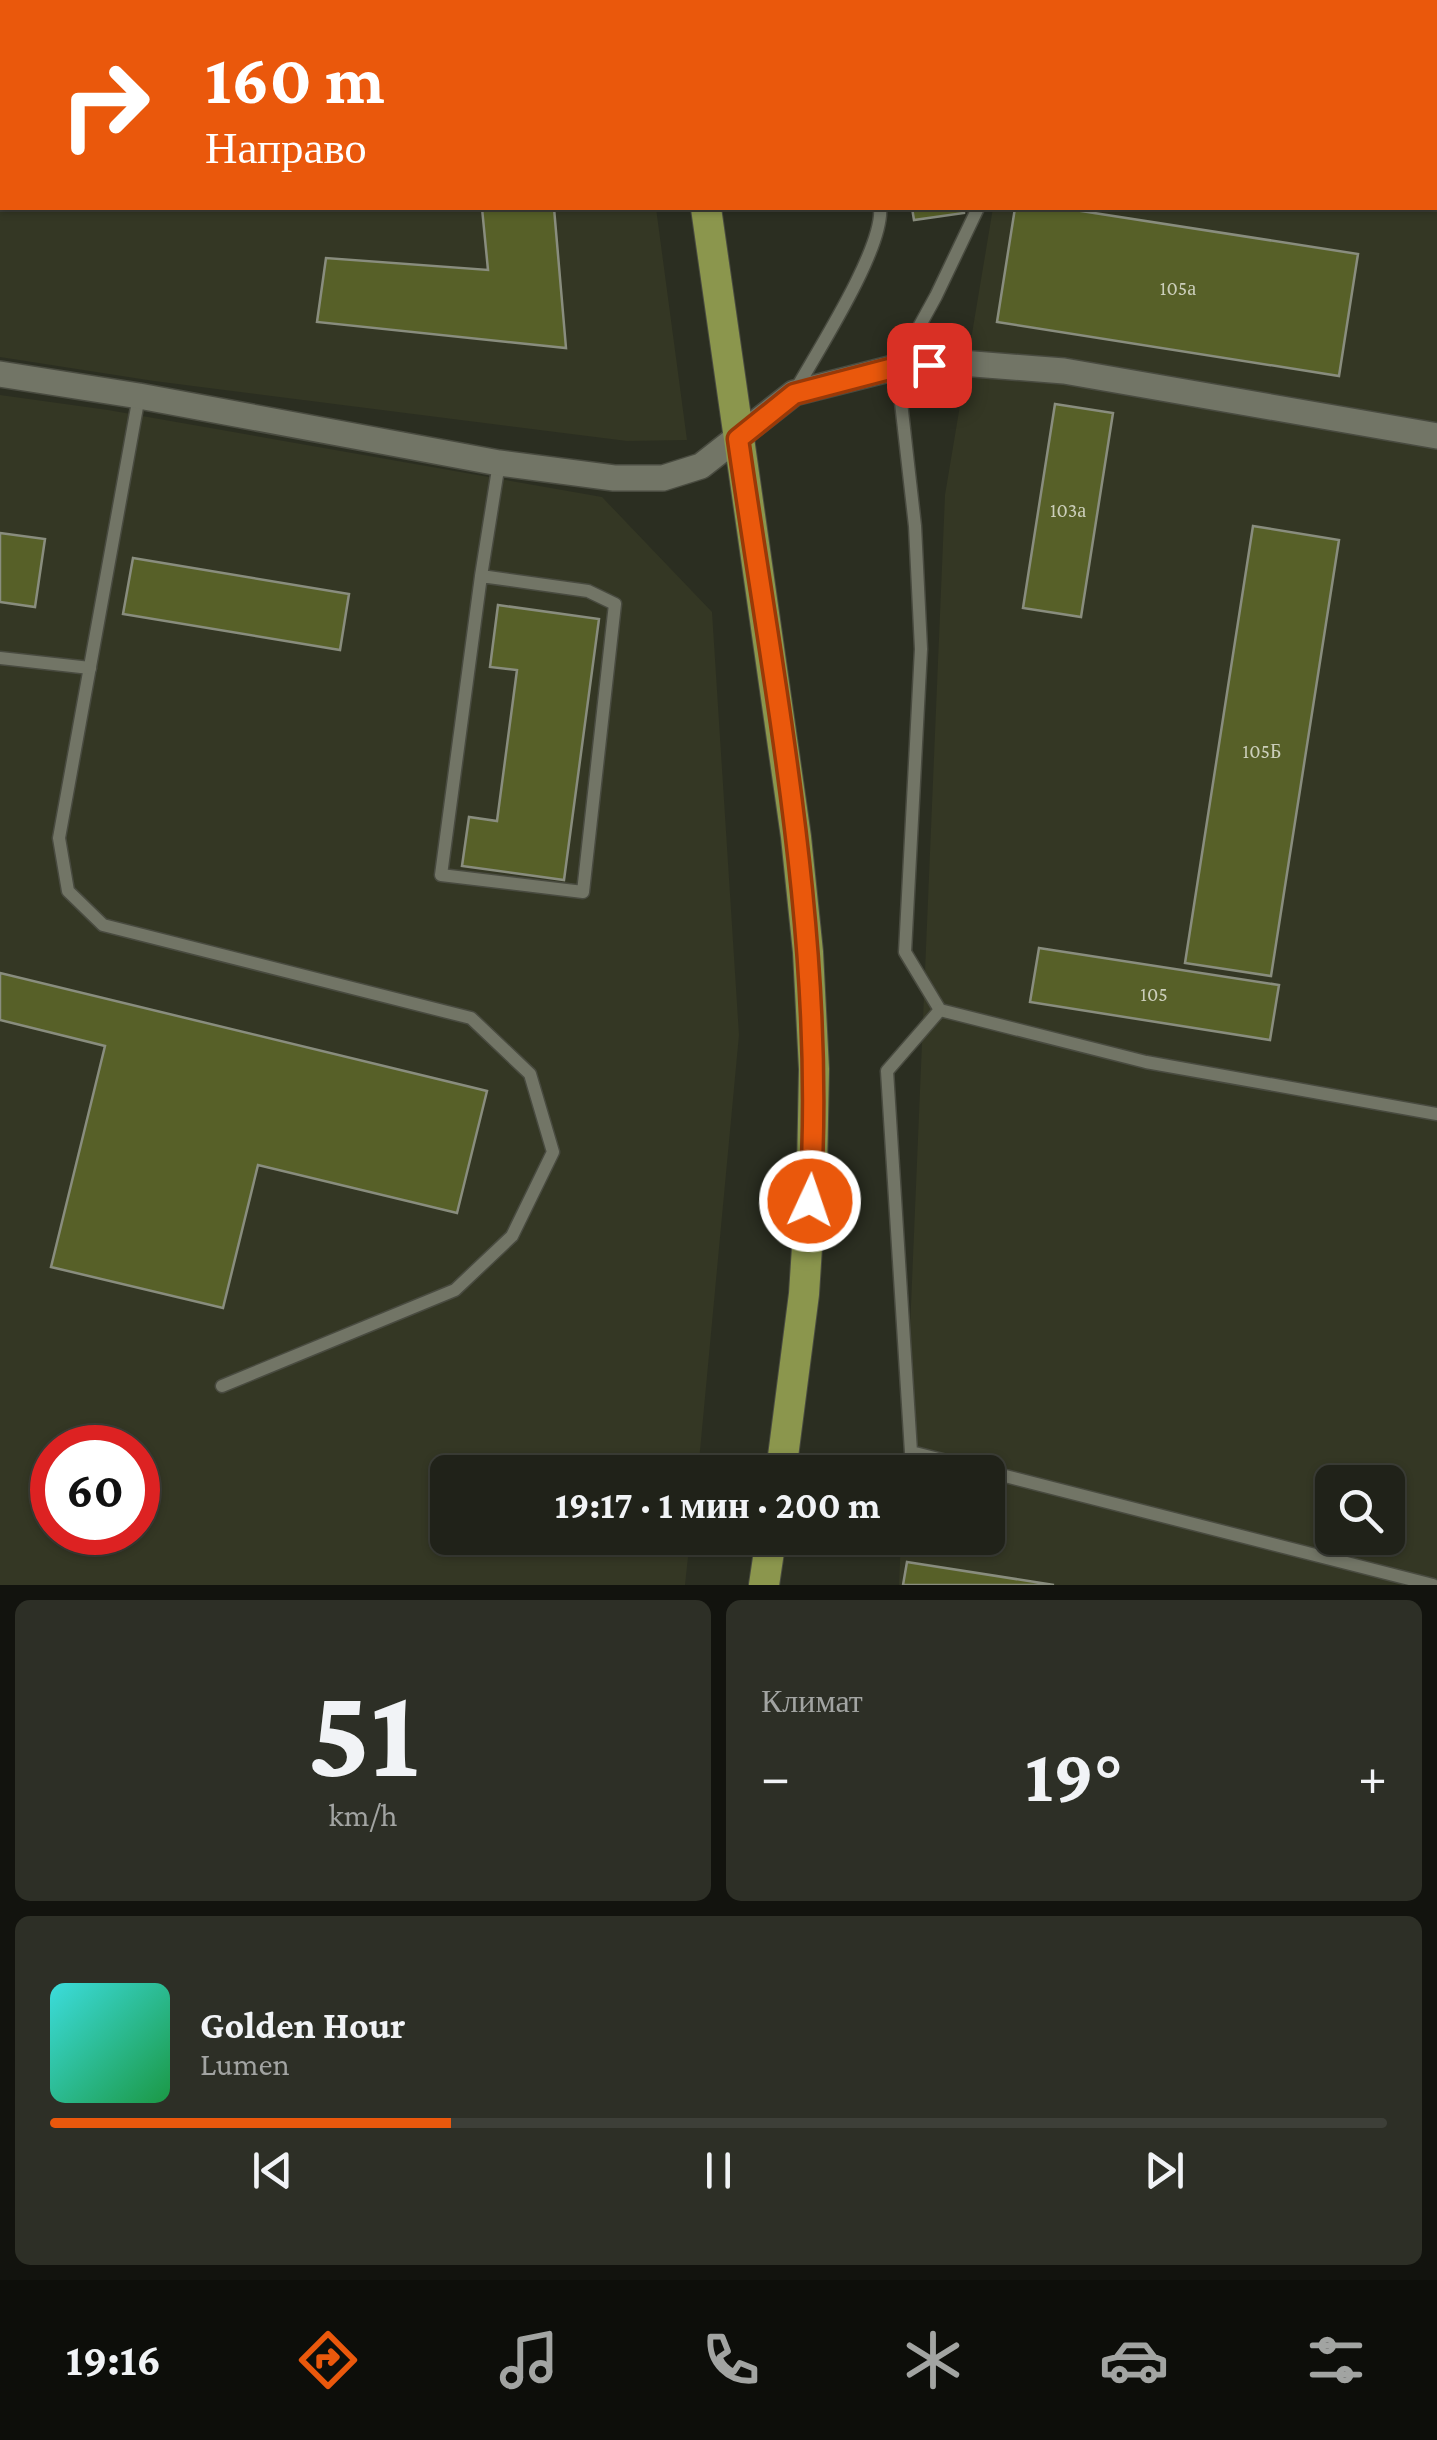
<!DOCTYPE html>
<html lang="ru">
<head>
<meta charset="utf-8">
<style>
  body { margin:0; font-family:"Crimson Pro",serif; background:#2d2f26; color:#f1f3f6; height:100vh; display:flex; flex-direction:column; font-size:38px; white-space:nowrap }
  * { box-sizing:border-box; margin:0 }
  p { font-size:32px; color:#a2a4a2 }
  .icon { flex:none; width:55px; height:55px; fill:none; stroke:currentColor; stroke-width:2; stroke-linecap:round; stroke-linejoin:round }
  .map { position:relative; height:1585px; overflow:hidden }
  .drawer { display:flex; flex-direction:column; gap:15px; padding:15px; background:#12130e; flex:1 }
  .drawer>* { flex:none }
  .guide { position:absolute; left:0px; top:0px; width:1438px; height:210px; box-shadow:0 2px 8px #0004,0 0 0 2px #3d3f38; background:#ea580c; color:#fff; overflow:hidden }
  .fabs { position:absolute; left:1315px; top:1465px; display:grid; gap:20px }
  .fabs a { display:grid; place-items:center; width:90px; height:90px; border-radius:15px; background:#202219; box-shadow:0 2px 8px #0004,0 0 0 2px #3d3f38; font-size:50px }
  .speed { position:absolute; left:30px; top:1425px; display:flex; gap:20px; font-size:50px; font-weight:700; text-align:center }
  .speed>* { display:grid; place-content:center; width:130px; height:130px; border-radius:50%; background:#202219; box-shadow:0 2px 8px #0004,0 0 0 2px #3d3f38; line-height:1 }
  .speed .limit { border:15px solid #d22; background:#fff; color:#111 }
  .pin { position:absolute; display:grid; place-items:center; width:85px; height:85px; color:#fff; margin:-42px; border-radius:20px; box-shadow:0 5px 15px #0006 }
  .me { position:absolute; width:110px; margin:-55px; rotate:3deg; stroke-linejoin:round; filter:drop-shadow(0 0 8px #0008) }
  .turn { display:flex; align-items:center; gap:35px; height:210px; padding:0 40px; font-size:45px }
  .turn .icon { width:130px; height:130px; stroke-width:2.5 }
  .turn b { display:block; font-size:70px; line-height:85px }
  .big { font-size:75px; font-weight:700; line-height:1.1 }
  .drawer .tile { flex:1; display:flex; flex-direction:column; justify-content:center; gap:15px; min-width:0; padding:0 35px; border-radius:15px; background:#2d2f26 }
  .drawer .dial { align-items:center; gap:0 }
  .dial b { font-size:130px; line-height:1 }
  .song { display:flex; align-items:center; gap:30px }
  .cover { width:120px; height:120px; border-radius:15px; background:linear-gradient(135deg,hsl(180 70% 55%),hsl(140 70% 35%)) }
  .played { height:10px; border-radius:5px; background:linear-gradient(90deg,#ea580c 30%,#3d3f38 30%) }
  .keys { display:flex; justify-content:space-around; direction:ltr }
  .heat { display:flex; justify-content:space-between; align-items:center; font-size:55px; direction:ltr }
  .drawer .tiles { flex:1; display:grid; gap:15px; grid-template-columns:1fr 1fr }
  .tile:last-child { grid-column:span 2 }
  .trip { position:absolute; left:430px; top:1455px; width:575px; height:100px; border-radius:15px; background:#202219; box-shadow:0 2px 8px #0004,0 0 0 2px #3d3f38; font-weight:700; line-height:100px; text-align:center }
  .tab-bar { display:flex; height:160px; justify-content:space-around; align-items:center; background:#0d0e0a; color:#a2a4a2 }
  .tab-bar .icon { width:70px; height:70px }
  .tab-bar .current { color:#ea580c }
  .tab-bar b { font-size:45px; color:#f1f3f6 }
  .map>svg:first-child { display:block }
</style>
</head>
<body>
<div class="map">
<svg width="1437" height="1585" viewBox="0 0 1437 1585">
  <rect width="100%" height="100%" fill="#2b2e21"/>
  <g fill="#343724" fill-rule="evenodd">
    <polygon points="0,0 628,0 628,2 2,2 2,208 656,208 687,440 627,441 154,381 0,357"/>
    <path d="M1024 0H1437V1585H899L901 1538H988V1472H904L945 495 993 208H1435V2H1024ZM1332 1482H1388V1538H1332Z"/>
    <path d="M0 395 108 410 602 497 712 612 739 1035 698 1472H448V1538H690L685 1585H0ZM52 1448H138V1532H52Z"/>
  </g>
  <g fill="#576028" stroke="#898d7e" stroke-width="2.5">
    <polygon points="482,208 554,208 566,348 317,322 326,258 488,270"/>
    <polygon points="912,208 964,208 964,213 914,220"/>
    <polygon points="1015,208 1062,208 1358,254 1339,376 997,322"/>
    <polygon points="1055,404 1113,413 1081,617 1023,608"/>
    <polygon points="1253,526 1339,540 1271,976 1185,963"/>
    <polygon points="0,533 45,539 35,607 0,602"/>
    <polygon points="133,558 349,594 340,650 123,614"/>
    <polygon points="498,605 599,619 564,880 462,866 469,817 497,821 517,670 490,667"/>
    <polygon points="1039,948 1279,985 1270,1040 1030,1002"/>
    <polygon points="0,973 487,1091 457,1213 258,1165 223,1308 51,1267 105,1046 0,1020"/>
    <polygon points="907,1562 1054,1585 903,1585"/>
  </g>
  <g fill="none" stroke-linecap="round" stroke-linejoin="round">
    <defs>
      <g id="lane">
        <polyline points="757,2 758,0"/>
        <polyline points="1057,2 1057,0"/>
        <polyline points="1131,2 1132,0"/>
        <polyline points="978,208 936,296 897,367 915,526 921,649 905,952 940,1010 1146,1062 1437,1114"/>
        <path d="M795 391C817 352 884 248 880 208"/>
        <polyline points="139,396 59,838 68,891 103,925 471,1018 530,1074 553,1152 512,1236 455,1290 222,1386"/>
        <polyline points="481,576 588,591 615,604 583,892 441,875 481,576 499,463"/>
        <polyline points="0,658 90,668"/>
        <polyline points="940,1010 887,1071 911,1452 1433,1585"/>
      </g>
      <polyline id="street" points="0,374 139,396 499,463 614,478 663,478 701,466 794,393 897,367 961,363 1064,371 1437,436"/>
      <g id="primary">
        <polyline points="677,0 677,2"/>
        <polyline points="706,208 796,837 808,952 814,1069 812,1170 804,1294 781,1472"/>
        <polyline points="764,1585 771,1538"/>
      </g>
    </defs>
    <use href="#lane" stroke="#494b40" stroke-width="15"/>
    <use href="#street" stroke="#494b40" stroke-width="28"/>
    <use href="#primary" stroke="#494b40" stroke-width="32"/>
    <use href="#lane" stroke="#727566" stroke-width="12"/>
    <use href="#street" stroke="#727566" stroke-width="25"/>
    <use href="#primary" stroke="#8b964d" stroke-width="30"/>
  </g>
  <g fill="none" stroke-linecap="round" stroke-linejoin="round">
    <defs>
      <path id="route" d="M810 1201C827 945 774 691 738 439L794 394 897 367 929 365"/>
    </defs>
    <use href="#route" stroke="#983908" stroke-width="25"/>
    <use href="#route" stroke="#ea580c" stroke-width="18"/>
  </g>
  <g text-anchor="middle" stroke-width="10" stroke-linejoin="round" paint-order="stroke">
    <g font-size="20" fill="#cbceba">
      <text x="1178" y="295">105а</text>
      <text x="1068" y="517">103а</text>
      <text x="1262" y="758">105Б</text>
      <text x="1154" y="1001">105</text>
    </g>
  </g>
</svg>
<div class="fabs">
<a><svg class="icon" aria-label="search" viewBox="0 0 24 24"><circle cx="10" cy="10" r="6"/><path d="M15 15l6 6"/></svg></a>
</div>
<div class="speed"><div class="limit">60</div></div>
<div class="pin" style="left:929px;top:365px;background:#d93025"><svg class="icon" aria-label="arrive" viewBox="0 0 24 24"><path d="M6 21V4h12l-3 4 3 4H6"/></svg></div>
<svg class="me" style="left:810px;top:1201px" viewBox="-20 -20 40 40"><circle r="17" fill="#ea580c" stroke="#fff" stroke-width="3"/><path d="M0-11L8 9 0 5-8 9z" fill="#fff"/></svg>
<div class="trip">19:17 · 1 мин · 200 m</div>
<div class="guide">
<div class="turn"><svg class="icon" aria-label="right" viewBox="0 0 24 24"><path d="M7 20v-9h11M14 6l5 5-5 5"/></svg><div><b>160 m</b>Направо</div></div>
</div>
</div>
<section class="drawer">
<div class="tiles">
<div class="tile dial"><b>51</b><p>km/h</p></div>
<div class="tile"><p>Климат</p>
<div class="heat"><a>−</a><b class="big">19°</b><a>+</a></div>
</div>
<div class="tile">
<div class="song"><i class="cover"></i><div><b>Golden Hour</b><p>Lumen</p></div></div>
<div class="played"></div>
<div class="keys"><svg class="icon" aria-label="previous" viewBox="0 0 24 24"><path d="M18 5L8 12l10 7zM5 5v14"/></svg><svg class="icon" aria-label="pause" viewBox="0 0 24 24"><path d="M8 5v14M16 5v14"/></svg><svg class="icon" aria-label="next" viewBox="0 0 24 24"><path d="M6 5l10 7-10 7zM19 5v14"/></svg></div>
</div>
</div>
</section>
<nav class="tab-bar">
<b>19:16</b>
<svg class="icon current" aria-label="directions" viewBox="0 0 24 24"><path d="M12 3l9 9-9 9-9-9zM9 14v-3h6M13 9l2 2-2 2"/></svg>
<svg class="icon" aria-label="music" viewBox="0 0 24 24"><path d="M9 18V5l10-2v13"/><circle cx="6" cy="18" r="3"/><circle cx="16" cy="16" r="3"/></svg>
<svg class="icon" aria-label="phone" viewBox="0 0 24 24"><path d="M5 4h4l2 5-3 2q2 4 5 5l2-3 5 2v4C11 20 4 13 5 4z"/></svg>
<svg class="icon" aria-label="climate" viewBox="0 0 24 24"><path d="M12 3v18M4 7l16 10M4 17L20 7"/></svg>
<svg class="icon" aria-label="car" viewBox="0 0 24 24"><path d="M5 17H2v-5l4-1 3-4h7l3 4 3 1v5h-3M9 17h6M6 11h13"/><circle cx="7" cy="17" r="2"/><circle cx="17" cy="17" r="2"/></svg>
<svg class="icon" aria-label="filters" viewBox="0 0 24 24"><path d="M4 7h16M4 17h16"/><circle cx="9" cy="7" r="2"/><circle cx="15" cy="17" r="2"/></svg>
</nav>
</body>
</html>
